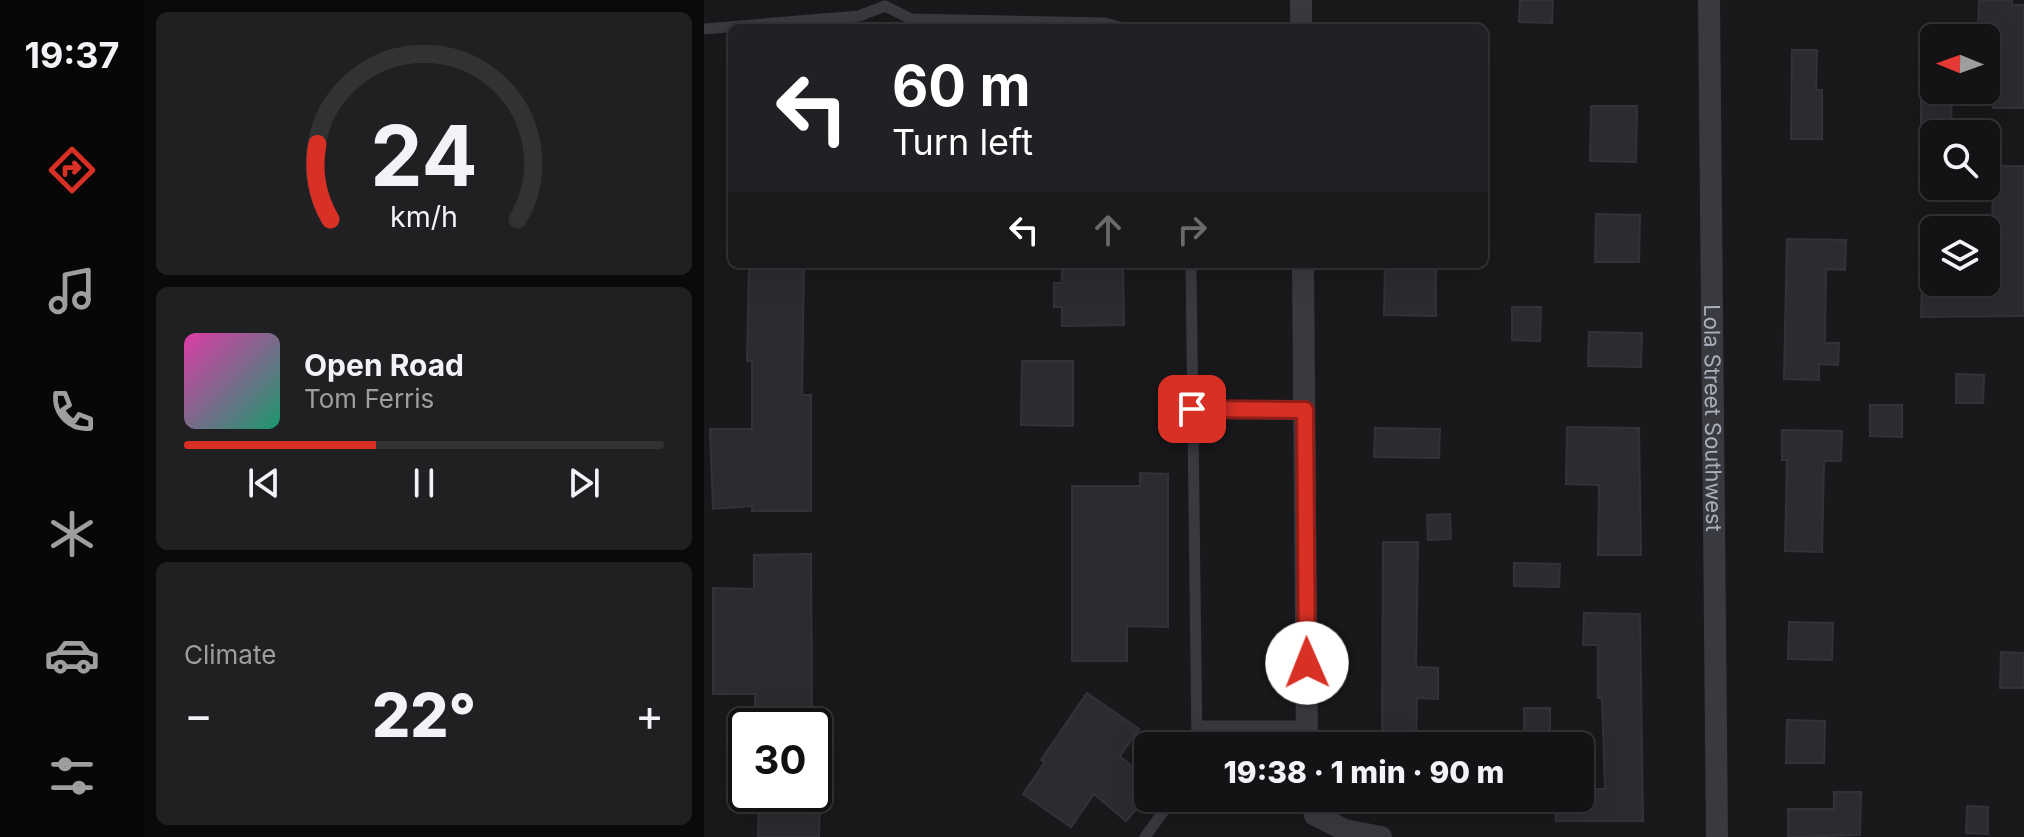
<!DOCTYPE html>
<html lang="en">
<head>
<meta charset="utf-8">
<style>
  body { margin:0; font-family:Inter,sans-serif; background:#202022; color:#f1f3f6; height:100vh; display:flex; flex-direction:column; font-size:30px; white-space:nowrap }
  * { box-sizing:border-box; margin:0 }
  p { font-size:26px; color:#9d9ea0 }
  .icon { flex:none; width:44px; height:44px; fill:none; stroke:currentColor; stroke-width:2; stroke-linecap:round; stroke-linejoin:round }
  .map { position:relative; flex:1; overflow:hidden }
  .panel { display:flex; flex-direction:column; gap:12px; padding:12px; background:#0a0a0b; width:560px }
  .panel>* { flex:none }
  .top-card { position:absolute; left:24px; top:24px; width:760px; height:244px; border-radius:12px; box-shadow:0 8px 32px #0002,0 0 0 2px #323234; background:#202124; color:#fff; overflow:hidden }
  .needle { width:52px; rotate:271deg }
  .tools { position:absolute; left:1216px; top:24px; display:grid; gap:16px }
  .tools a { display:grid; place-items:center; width:80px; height:80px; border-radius:12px; background:#131214; box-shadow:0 8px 32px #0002,0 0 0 2px #323234; font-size:40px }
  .speed { position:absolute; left:24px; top:708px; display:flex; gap:16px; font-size:40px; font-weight:700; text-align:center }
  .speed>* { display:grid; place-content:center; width:104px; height:104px; border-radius:50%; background:#131214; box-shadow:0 8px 32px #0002,0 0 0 2px #323234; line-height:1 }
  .speed .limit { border:4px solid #111; border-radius:12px; background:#fff; color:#111 }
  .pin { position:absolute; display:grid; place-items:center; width:68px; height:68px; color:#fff; margin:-34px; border-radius:16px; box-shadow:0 4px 12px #0006 }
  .me { position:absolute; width:88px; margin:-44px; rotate:359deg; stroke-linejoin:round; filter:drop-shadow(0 0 6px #0008) }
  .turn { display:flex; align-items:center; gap:28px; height:168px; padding:0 32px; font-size:36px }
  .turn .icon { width:104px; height:104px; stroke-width:2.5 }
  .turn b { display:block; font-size:56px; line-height:68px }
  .lanes { display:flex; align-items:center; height:76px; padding:0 32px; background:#0003; justify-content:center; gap:40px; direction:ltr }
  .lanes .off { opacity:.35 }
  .big { font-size:60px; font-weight:800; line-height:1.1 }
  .panel .card { flex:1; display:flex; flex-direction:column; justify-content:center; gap:12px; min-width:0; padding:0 28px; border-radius:12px; background:#202022 }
  .panel .dial { align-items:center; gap:0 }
  .dial svg { height:208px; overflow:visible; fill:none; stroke:#323234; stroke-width:7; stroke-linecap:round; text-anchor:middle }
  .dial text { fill:#f1f3f6; stroke:none }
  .song { display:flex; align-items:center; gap:24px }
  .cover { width:96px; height:96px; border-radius:12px; background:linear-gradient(135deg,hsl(320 70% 55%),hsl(160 70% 35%)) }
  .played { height:8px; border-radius:4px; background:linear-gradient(90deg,#d93025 40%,#323234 40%) }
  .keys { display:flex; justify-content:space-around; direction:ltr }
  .heat { display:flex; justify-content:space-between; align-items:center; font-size:44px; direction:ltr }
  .trip { position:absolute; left:430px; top:732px; width:460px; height:80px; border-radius:12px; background:#131214; box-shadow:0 8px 32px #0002,0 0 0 2px #323234; font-weight:800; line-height:80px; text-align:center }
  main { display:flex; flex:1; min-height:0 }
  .dock { display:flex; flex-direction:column; width:144px; justify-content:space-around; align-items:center; background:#080708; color:#9d9ea0 }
  .dock .icon { width:56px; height:56px }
  .dock .selected { color:#d93025 }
  .dock b { font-size:36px; color:#f1f3f6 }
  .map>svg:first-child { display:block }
</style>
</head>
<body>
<main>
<nav class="dock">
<b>19:37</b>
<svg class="icon selected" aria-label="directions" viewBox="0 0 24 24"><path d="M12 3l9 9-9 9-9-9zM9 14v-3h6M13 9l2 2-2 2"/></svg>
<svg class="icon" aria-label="music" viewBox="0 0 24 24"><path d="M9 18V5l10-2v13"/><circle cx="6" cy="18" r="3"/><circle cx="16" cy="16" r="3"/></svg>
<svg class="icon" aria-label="phone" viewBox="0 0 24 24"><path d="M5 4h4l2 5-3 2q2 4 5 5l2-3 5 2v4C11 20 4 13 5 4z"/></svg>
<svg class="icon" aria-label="climate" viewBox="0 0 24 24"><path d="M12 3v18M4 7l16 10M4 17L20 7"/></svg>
<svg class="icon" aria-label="car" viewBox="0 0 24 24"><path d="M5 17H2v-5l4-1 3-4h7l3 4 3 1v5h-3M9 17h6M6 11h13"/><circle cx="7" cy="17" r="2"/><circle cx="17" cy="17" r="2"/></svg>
<svg class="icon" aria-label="filters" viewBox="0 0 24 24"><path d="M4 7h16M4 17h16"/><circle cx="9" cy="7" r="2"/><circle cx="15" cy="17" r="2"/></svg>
</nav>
<section class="panel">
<div class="card dial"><svg viewBox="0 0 100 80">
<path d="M14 69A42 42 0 1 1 86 69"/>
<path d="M14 69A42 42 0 0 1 9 40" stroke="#d93025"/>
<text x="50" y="56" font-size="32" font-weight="700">24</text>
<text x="50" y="72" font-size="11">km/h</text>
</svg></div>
<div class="card">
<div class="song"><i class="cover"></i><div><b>Open Road</b><p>Tom Ferris</p></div></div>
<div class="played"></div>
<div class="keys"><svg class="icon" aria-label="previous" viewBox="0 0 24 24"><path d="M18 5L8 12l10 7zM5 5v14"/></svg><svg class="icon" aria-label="pause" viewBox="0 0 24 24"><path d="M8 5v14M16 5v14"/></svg><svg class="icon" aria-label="next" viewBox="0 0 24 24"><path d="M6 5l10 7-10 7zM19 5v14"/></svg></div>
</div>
<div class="card"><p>Climate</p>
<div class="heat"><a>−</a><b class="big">22°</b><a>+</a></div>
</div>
</section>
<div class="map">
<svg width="1320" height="837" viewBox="0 0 1320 837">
  <rect width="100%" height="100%" fill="#19181b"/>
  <g fill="#2c2b2f" stroke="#333237" stroke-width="2">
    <polygon points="816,0 849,0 848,23 815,22"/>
    <polygon points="1275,0 1308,0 1308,5 1320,5 1320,108 1289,108 1290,32 1274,31"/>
    <polygon points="1088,50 1113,50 1112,90 1118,90 1118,139 1087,139"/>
    <polygon points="1217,96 1248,97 1247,127 1217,127"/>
    <polygon points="887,106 933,106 932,162 886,161"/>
    <polygon points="1289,166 1320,166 1320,316 1217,317 1218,282 1282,282 1282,234 1288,234"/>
    <polygon points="892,214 936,215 935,262 891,262"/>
    <polygon points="1083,239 1142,240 1141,270 1122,269 1121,343 1135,343 1134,365 1115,364 1115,380 1080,379"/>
    <polygon points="45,264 100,264 98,395 107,395 107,511 48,511 48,506 9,509 6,429 48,429 48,361 43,361"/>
    <polygon points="358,264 419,264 420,325 358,326 358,307 350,307 350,283 358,283"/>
    <polygon points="681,264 732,264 732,316 680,315"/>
    <polygon points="808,307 837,307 836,341 808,340"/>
    <polygon points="885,332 938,333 937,367 884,366"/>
    <polygon points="318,361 369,361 369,426 317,425"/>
    <polygon points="1252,374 1280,375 1279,403 1252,403"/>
    <polygon points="1166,405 1198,405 1198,437 1166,436"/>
    <polygon points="863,427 935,428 937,555 894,555 895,485 862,484"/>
    <polygon points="671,428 736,429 735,458 670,457"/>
    <polygon points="1078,430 1138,431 1137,461 1120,461 1118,552 1081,551 1083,460 1078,460"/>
    <polygon points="436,473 464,474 464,627 423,626 423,661 368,661 368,486 436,486"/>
    <polygon points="746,514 747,539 724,540 723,515"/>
    <polygon points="679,542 714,542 712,667 734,668 734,699 713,698 712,746 678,745"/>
    <polygon points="107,554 108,726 51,726 51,694 9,694 9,588 50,589 50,555"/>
    <polygon points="810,563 856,564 855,587 810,586"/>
    <polygon points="880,613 936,614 939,821 852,821 852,798 876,798 876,789 901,789 898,698 894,698 894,645 879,645"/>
    <polygon points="1085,622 1129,623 1128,660 1084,659"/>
    <polygon points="1297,652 1320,653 1320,688 1296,688"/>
    <polygon points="383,693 435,729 416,756 444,781 444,796 422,821 390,794 367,827 319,794 341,762 337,760"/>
    <rect x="820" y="708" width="26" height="28"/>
    <polygon points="1083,720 1121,721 1120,763 1082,763"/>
    <polygon points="1130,792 1157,792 1156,835 1084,837 1084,809 1130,809"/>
    <polygon points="55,794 116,794 115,837 54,837"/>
    <polygon points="1263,806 1284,807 1284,834 1262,833"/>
  </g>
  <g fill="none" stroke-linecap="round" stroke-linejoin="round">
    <g stroke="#393940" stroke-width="11">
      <polyline points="0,29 155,16 181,6 207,19 401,23 419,28"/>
      <polyline points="487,264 493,746"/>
      <polyline points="488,409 601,410"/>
      <polyline points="493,726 603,726"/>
      <polyline points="441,837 469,798"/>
    </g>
    <g stroke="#393940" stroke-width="22">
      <polyline points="597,0 597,28"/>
      <path id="s1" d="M1005 0 1013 837"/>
      <polyline points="599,264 603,746"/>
      <polyline points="608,798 611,815 641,830 677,837"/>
    </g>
  </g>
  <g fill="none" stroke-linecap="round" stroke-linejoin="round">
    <defs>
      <polyline id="route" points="488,409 601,410 603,663"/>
    </defs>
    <use href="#route" stroke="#8d1f18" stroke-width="20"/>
    <use href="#route" stroke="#d93025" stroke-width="14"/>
  </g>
  <g text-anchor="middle" stroke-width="8" stroke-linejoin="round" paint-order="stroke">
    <g font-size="22" fill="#abadba" stroke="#141316">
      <text dy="8" stroke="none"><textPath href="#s1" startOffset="418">Lola Street Southwest</textPath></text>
    </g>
  </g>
</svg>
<div class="tools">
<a><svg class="needle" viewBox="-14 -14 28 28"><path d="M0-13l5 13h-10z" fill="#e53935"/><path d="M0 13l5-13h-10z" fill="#9d9ea0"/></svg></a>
<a><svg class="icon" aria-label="search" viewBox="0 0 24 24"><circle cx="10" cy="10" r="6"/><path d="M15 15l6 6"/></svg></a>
<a><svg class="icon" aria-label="layers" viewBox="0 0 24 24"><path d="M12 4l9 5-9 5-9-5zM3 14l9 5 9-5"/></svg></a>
</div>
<div class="speed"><div class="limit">30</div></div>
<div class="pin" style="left:488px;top:409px;background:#d93025"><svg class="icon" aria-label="arrive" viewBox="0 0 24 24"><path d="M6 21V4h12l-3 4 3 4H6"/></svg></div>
<svg class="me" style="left:603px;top:663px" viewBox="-20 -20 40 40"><circle r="19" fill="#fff"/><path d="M0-13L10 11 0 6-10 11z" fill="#d93025"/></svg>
<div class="trip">19:38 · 1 min · 90 m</div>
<div class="top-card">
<div class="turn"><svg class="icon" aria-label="left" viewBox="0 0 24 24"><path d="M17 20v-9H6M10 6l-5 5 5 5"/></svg><div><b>60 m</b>Turn left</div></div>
<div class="lanes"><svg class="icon" aria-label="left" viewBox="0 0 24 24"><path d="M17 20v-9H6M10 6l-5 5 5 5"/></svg><svg class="icon off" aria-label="ahead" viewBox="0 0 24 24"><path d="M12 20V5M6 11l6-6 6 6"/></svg><svg class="icon off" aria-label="right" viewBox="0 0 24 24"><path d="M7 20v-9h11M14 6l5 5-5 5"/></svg></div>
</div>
</div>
</main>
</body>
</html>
